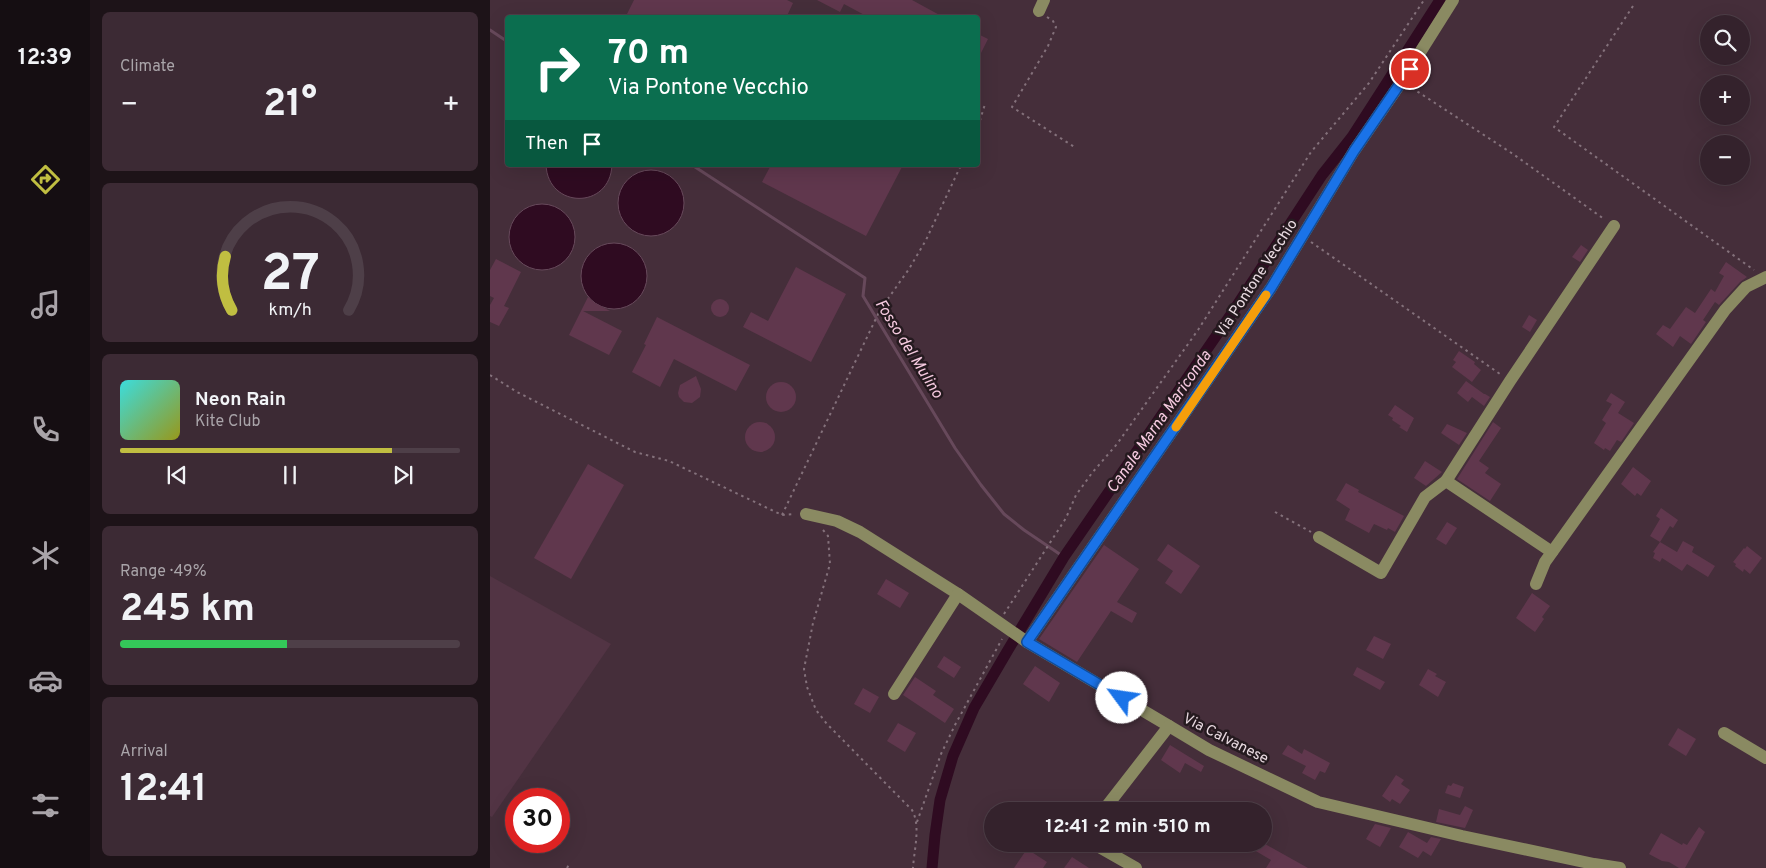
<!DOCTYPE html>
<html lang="en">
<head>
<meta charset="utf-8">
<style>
  body { margin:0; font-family:Overpass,sans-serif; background:#3c2a34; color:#f1f3f6; height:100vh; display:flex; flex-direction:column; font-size:19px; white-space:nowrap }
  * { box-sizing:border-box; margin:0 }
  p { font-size:16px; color:#a9a4a9 }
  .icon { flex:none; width:28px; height:28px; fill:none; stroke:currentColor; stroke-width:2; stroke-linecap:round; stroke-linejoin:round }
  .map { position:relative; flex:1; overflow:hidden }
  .side { display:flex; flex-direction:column; gap:12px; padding:12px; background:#1d1318; width:400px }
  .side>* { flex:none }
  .hud { position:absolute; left:15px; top:15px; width:475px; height:152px; border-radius:5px; box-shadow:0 5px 20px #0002,0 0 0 1px #4e3f48; background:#0b6e4f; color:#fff; overflow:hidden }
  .buttons { position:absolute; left:1210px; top:15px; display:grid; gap:10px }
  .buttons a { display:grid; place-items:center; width:50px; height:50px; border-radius:50%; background:#34222c; box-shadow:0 5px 20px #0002,0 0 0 1px #4e3f48; font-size:25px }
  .speed { position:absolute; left:15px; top:788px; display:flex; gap:10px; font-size:25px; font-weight:700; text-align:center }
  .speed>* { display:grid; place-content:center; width:65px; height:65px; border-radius:50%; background:#34222c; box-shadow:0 5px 20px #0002,0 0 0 1px #4e3f48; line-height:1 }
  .speed .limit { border:8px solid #d22; background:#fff; color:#111 }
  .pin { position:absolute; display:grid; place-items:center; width:42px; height:42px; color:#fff; margin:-21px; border:2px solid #fff; border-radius:50%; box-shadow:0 1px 5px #0007 }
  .me { position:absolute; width:55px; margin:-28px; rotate:301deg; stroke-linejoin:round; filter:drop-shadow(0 0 4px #0008) }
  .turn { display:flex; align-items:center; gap:18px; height:105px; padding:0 20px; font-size:22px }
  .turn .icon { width:65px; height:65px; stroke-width:2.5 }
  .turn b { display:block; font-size:35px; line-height:42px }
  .then { display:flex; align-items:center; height:48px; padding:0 20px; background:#0003; gap:10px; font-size:19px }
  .big { font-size:38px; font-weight:700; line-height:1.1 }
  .side .widget { flex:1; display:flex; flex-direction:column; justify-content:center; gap:8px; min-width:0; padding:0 18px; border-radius:8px; background:#3c2a34 }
  .side .dial { align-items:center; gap:0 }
  .dial svg { height:130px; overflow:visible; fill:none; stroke:#4e3f48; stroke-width:7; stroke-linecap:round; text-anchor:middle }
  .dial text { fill:#f1f3f6; stroke:none }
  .song { display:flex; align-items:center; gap:15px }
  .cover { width:60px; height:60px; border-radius:8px; background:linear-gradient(135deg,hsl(180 70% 55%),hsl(60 70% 35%)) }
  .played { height:5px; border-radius:2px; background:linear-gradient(90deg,#c0be41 80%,#4e3f48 80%) }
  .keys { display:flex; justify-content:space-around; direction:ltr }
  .heat { display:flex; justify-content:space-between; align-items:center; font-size:28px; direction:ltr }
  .charge { height:8px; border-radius:4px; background:linear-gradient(90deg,#34c759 49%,#4e3f48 0) }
  .trip { position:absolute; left:494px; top:802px; width:288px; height:50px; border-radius:25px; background:#34222c; box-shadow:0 5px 20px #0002,0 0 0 1px #4e3f48; font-weight:700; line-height:50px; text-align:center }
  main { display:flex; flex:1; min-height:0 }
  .menu { display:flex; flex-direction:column; width:90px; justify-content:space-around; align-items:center; background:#150e12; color:#a9a4a9 }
  .menu .icon { width:35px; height:35px }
  .menu .selected { color:#c0be41 }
  .menu b { font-size:22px; color:#f1f3f6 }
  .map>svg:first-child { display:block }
</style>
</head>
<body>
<main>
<nav class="menu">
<b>12:39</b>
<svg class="icon selected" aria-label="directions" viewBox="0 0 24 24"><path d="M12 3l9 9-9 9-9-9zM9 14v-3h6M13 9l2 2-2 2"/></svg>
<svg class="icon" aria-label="music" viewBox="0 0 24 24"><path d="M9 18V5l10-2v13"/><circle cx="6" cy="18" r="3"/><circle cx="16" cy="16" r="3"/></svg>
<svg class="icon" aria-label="phone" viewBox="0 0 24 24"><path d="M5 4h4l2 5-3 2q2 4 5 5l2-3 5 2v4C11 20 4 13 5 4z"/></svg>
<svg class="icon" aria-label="climate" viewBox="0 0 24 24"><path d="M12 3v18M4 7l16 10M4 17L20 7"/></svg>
<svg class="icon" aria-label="car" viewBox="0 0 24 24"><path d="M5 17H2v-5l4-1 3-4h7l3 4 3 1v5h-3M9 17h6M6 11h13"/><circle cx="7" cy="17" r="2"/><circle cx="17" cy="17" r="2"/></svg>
<svg class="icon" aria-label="filters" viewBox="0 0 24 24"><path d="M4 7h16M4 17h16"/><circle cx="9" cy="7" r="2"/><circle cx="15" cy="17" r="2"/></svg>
</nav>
<section class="side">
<div class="widget"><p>Climate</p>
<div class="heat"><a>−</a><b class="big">21°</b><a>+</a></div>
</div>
<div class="widget dial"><svg viewBox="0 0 100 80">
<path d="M14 69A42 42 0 1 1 86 69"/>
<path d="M14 69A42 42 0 0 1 10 36" stroke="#c0be41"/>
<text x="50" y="56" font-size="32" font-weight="700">27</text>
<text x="50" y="72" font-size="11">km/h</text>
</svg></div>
<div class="widget">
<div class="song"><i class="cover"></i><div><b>Neon Rain</b><p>Kite Club</p></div></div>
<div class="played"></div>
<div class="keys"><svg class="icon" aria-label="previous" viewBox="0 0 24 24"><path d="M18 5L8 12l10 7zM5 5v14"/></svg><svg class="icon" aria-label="pause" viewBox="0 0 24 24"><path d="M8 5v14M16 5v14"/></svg><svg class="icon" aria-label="next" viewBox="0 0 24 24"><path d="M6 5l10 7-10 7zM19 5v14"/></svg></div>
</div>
<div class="widget"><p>Range · 49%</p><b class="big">245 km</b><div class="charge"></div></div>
<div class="widget"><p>Arrival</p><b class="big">12:41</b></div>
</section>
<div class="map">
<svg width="1276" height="868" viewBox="0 0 1276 868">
  <rect width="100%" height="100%" fill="#452e3a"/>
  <polygon fill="#523444" points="0,576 121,644 2,817 0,816"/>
  <g fill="#2f0b21" stroke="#67495b">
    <path d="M56 165H122C120 210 58 209 56 165Z"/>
    <circle cx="161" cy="203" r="33"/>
    <circle cx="52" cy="237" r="33"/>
    <circle cx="124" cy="276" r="33"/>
  </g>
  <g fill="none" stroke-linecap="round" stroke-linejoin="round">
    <g stroke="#67495b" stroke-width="3">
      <polyline points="0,30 18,42"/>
      <polyline points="202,165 375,278 373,296 465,448 491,485 514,514 534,530 574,557"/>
    </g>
    <polyline stroke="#2f0b21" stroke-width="11" points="442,868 445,835 450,800 463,756 484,708 518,650 574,557 744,310 832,175 862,137 950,0"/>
  </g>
  <g fill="#60374d">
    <polygon points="144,0 297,0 303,3 296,18 135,18"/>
    <polygon points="327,0 422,0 455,18 380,18 354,4 350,12"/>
    <polygon points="488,34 498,39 488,59"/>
    <polygon points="281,165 413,165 376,236 272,182"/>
    <polygon points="1091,245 1098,250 1090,262 1082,257"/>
    <polygon points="6,259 31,272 14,306 19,308 9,326 0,322 0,305 4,298 0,296 0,270"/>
    <polygon points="1236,262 1257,277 1250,282 1229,305 1225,302 1213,320 1216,322 1201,344 1190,336 1183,347 1166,334 1173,325 1180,329 1196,307 1205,313 1221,289 1225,292 1234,276 1229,273"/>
    <polygon points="306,267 356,294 321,362 253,327 261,312 278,321"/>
    <polygon points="98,297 105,303 120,311 93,311 132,331 119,355 79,335"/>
    <circle cx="230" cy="308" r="9"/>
    <polygon points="1039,315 1047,320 1040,332 1032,327"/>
    <polygon points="167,317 260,365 246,391 184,359 170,387 142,372 156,345 154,344"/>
    <polygon points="969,351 985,362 984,364 991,370 982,382 962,367 966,362 963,360"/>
    <polygon points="206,376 211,389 210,397 202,403 194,402 189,397 188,393 190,385"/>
    <polygon points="976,381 994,394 995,394 1000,397 994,406 982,397 978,402 967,393"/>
    <circle cx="291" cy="397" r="15"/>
    <polygon points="1121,393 1135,402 1128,413 1144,423 1131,442 1127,440 1120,451 1115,448 1114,450 1104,443 1116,423 1112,420 1122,404 1116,401"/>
    <polygon points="905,405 924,418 917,432 909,427 911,426 902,420 903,418 898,415"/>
    <polygon points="1003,422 1011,428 989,461 999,468 995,473 1011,484 1000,501 967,479"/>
    <circle cx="270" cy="437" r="15"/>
    <polygon points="957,424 977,433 969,445 951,433"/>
    <polygon points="935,461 952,472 936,486 924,478"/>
    <polygon points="98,464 134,485 81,579 44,558"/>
    <polygon points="1143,467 1161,481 1151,496 1147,493 1145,496 1131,484"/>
    <polygon points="856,483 869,490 868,492 914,516 905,532 898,528 897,530 884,524 879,533 855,520 860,509 846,500"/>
    <polygon points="1171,508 1188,520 1183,528 1180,526 1170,542 1187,552 1193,541 1204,547 1202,552 1225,566 1218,577 1197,564 1192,571 1172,558 1170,562 1163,558 1165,553 1163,552 1170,542 1160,536 1170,519 1166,516"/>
    <polygon points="957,522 967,528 956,545 946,539"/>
    <polygon points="678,544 710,566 691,594 675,583 683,571 667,560"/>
    <polygon points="614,545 649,569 627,602 647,613 642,623 621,611 587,662 549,639"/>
    <polygon points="1257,546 1272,558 1260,574 1254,569 1253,572 1245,566 1246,564 1243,562 1254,548 1255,549"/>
    <polygon points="396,579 419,593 410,608 387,594"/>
    <polygon points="1042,593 1060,606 1052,617 1054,619 1045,632 1026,618"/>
    <polygon points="884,636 901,644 893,659 876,650"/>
    <polygon points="454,656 471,667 464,678 447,667"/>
    <polygon points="545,666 570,683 559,702 533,684"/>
    <polygon points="867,667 895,682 890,690 863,675"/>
    <polygon points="938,669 947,674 945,676 956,682 948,697 929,685"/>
    <polygon points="425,677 446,691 443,695 464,709 455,723 413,695"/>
    <polygon points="373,688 389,697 380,713 364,704"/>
    <polygon points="408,723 426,733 415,752 397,741"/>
    <polygon points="1188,728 1206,739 1196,756 1178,745"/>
    <polygon points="680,745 714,766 711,772 695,763 690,773 671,760"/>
    <polygon points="798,745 812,754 814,749 840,763 835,773 830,771 825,780 812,773 816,766 792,754"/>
    <polygon points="906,775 914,780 911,784 920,790 910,804 902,799 900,802 892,796"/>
    <polygon points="963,783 974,787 970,798 955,793 958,785 961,786"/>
    <polygon points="975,806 983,810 975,828 946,822 949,809 970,815"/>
    <polygon points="885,824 901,828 890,847 876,839"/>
    <polygon points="1209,827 1215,832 1195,868 1189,868 1179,862 1172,861 1159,854 1171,833 1192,845 1193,843 1197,845"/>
    <polygon points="918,832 937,843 941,837 951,839 941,856 933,851 928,858 909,847"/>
    <polygon points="768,844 775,844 818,868 776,868 781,860 764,850"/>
    <polygon points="537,849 557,862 553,868 524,868"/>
    <polygon points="582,857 599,868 574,868"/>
  </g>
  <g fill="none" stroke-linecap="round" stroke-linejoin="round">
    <g stroke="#84717b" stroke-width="2" stroke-dasharray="2.5 4" stroke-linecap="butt">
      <polyline points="1143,6 1064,127 1264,270"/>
      <polyline points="557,17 563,21 566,27 558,46 522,107 586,148"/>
      <polyline points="922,88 1023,154 1114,219"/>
      <polyline points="488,127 495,104"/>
      <polyline points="821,242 1010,374"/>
      <polyline points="0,375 27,392 145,452 179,461 292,515 305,514"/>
      <polyline points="785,512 821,532"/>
      <polyline points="292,515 390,310 419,269 436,240 471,165"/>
      <path d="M333 530 338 536 340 564 323 623 314 669 317 687 326 710 337 724 422 810C431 826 424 850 423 868"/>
      <polyline points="514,614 576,518 586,495 602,473 627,444 708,330 821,152 879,83 934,0"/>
      <polyline points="427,822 451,754 465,725 512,639"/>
      <polyline points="77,868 80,863"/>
    </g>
    <g stroke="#8a8a62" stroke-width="12">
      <polyline points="549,11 554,0"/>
      <polyline points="956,481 1020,381 1124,226"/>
      <polyline points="316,514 347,521 370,532 468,594 537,642 679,726 719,750 828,802 972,836 1104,864 1130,868"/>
      <polyline points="829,537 891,573 935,497 956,481 1062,552"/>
      <polyline points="1046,584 1055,562 1235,310 1256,287 1276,277"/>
      <polyline points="537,642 781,288 864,151 912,81 963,0"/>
      <polyline points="404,694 468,594"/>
      <polyline points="1234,733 1276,758"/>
      <polyline points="613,811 679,726"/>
      <polyline points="604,844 646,868"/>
    </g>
  </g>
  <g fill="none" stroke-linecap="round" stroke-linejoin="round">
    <defs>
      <polyline id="route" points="632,698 537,642 781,288 864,151 920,69"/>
    </defs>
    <use href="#route" stroke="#114b97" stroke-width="12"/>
    <use href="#route" stroke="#1a73e8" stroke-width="9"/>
    <polyline stroke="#f59e0b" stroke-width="9" points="686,427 776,295"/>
  </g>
  <g text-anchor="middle" stroke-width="5" stroke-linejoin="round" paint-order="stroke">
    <g font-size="15" fill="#e9dae1" stroke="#251a1f">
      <text transform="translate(766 278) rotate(-57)" y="5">Via Pontone Vecchio</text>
      <text transform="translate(736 738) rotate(27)" y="5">Via Calvanese</text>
    </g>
    <g font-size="16" font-style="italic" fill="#f7cbe1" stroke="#251a1f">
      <text transform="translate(420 348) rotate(58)" y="6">Fosso del Mulino</text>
      <text transform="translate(668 421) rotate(-55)" y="6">Canale Marna Mariconda</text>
    </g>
  </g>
</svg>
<div class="buttons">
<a><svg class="icon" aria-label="search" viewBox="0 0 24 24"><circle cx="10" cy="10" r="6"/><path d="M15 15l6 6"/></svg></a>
<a>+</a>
<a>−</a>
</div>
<div class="speed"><div class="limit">30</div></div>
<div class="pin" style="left:920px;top:69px;background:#d93025"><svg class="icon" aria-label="arrive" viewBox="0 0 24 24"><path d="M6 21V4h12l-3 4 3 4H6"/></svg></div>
<svg class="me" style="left:632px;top:698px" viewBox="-20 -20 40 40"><circle r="19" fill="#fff"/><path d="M0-13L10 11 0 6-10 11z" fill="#1a73e8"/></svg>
<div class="trip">12:41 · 2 min · 510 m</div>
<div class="hud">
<div class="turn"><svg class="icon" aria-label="right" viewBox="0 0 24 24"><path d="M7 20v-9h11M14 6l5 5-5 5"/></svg><div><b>70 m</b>Via Pontone Vecchio</div></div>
<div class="then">Then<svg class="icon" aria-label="arrive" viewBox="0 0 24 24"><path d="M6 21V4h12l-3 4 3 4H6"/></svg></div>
</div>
</div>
</main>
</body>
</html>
